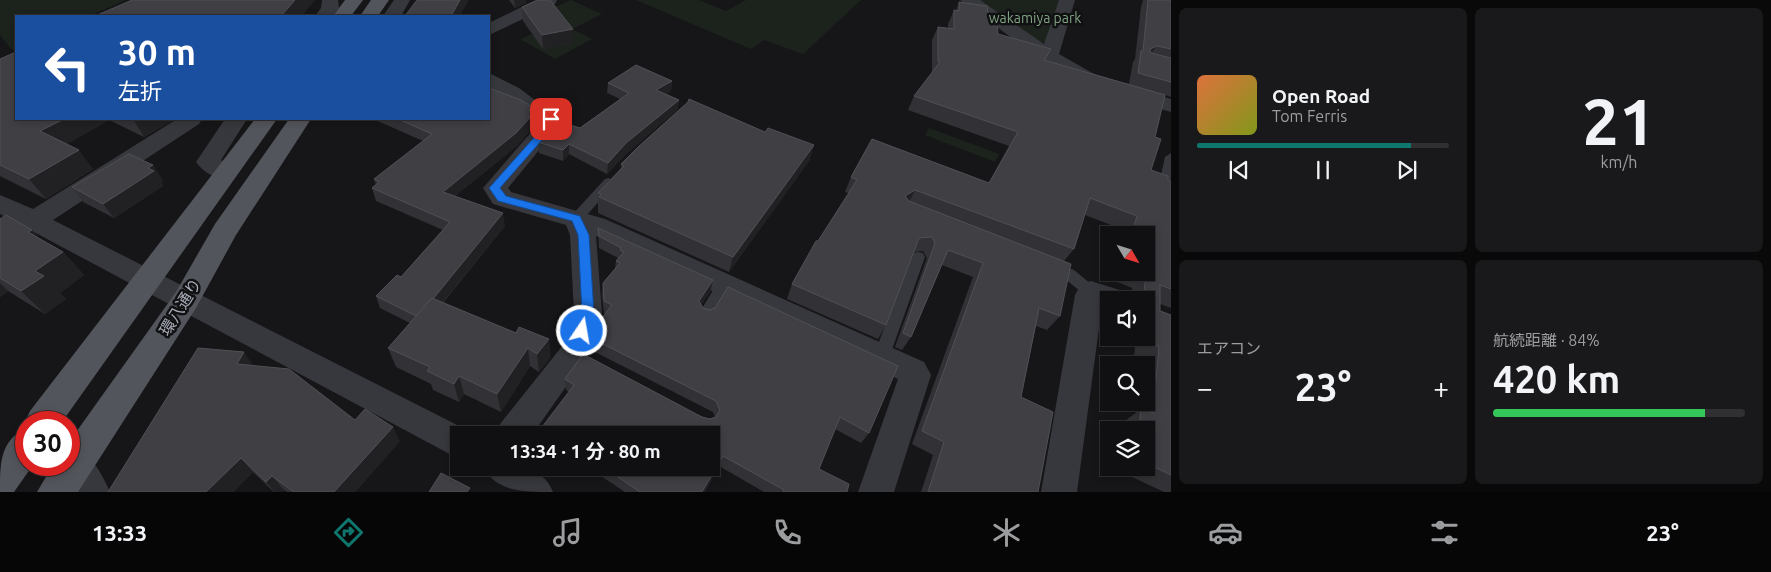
<!DOCTYPE html>
<html lang="ja">
<head>
<meta charset="utf-8">
<style>
  body { margin:0; font-family:Ubuntu,"Noto Sans JP",sans-serif; background:#19191b; color:#f1f3f6; height:100vh; display:flex; flex-direction:column; font-size:19px; white-space:nowrap }
  * { box-sizing:border-box; margin:0 }
  p { font-size:16px; color:#9c9d9f }
  .icon { flex:none; width:28px; height:28px; fill:none; stroke:currentColor; stroke-width:2; stroke-linecap:round; stroke-linejoin:round }
  .map { position:relative; flex:1; overflow:hidden }
  .side { display:flex; flex-direction:column; gap:8px; padding:8px; background:#09090a; width:600px }
  .side>* { flex:none }
  .top-card { position:absolute; left:15px; top:15px; width:475px; height:105px; border-radius:0px; box-shadow:0 2px 8px #0003,0 0 0 1px #303032; background:#1a4fa0; color:#fff; overflow:hidden }
  .needle { width:32px; rotate:129deg }
  .buttons { position:absolute; left:1100px; top:226px; display:grid; gap:10px }
  .buttons a { display:grid; place-items:center; width:55px; height:55px; border-radius:0px; background:#101012; box-shadow:0 2px 8px #0003,0 0 0 1px #303032; font-size:25px }
  .speed { position:absolute; left:15px; top:411px; display:flex; gap:10px; font-size:25px; font-weight:700; text-align:center }
  .speed>* { display:grid; place-content:center; width:65px; height:65px; border-radius:50%; background:#101012; box-shadow:0 2px 8px #0003,0 0 0 1px #303032; line-height:1 }
  .speed .limit { border:8px solid #d22; background:#fff; color:#111 }
  .pin { position:absolute; display:grid; place-items:center; width:42px; height:42px; color:#fff; margin:-21px; border-radius:10px; box-shadow:0 2px 8px #0006 }
  .me { position:absolute; width:55px; margin:-28px; rotate:12deg; stroke-linejoin:round; filter:drop-shadow(0 0 4px #0008) }
  .turn { display:flex; align-items:center; gap:18px; height:105px; padding:0 20px; font-size:22px }
  .turn .icon { width:65px; height:65px; stroke-width:2.5 }
  .turn b { display:block; font-size:35px; line-height:42px }
  .big { font-size:38px; font-weight:700; line-height:1.1 }
  .side .tile { flex:1; display:flex; flex-direction:column; justify-content:center; gap:8px; min-width:0; padding:0 18px; border-radius:8px; background:#19191b }
  .side .dial { align-items:center; gap:0 }
  .dial b { font-size:65px; line-height:1 }
  .song { display:flex; align-items:center; gap:15px }
  .cover { width:60px; height:60px; border-radius:8px; background:linear-gradient(135deg,hsl(20 70% 55%),hsl(70 70% 35%)) }
  .played { height:5px; border-radius:2px; background:linear-gradient(90deg,#0f766e 85%,#303032 85%) }
  .keys { display:flex; justify-content:space-around; direction:ltr }
  .heat { display:flex; justify-content:space-between; align-items:center; font-size:28px; direction:ltr }
  .charge { height:8px; border-radius:4px; background:linear-gradient(90deg,#34c759 84%,#303032 0) }
  .side .tiles { flex:1; display:grid; gap:8px; grid-template-columns:repeat(2,1fr) }
  .trip { position:absolute; left:450px; top:426px; width:270px; height:50px; border-radius:0px; background:#101012; box-shadow:0 2px 8px #0003,0 0 0 1px #303032; font-weight:700; line-height:50px; text-align:center }
  .tabs { display:flex; height:80px; justify-content:space-around; align-items:center; background:#060607; color:#9c9d9f }
  .tabs .icon { width:35px; height:35px }
  .tabs .current { color:#0f766e }
  .tabs b { font-size:22px; color:#f1f3f6 }
  main { display:flex; flex:1; min-height:0 }
  .map>svg:first-child { display:block }
</style>
</head>
<body>
<main>
<div class="map">
<svg width="1171" height="492" viewBox="0 0 1171 492">
  <rect width="100%" height="100%" fill="#161618"/>
  <g fill="#1c231d">
    <polygon points="0,0 126,0 89,16 16,16 16,48 12,50 0,35"/>
    <polygon points="571,0 602,14 572,29 592,39 555,59 520,39 532,34 547,11"/>
    <polygon points="636,0 699,0 726,11 746,0 861,0 803,54 764,40 751,49"/>
    <polygon points="974,0 1061,0 1047,43 1037,42"/>
    <polygon points="929,128 999,154 995,162 925,135"/>
  </g>
  <g fill="none" stroke-linecap="round" stroke-linejoin="round">
    <g fill="#37383d" fill-rule="evenodd">
      <polygon points="1171,153 1171,185 1167,196 1163,197 1157,193 1165,157"/>
      <polygon points="609,178 615,182 613,185 581,222 571,222 569,219 571,216 605,179"/>
      <polygon points="918,252 923,253 925,257 890,355 888,360 882,362 876,360 874,355 911,257 913,253"/>
      <polygon points="1052,262 1074,270 1096,288 1098,292 1096,296 1086,296 1064,278 1047,271 1045,267 1047,263"/>
      <polygon points="725,277 730,279 732,283 730,287 711,318 706,320 701,318 698,314 701,310 720,279"/>
    </g>
    <g fill="#37383d" fill-rule="evenodd">
      <polygon points="322,0 338,0 339,8 333,16 315,16 321,8"/>
      <polygon points="394,0 410,0 401,16 383,16"/>
      <polygon points="536,0 557,0 555,4 489,35 489,23"/>
      <polygon points="960,0 980,0 1044,44 1059,0 1075,0 1059,54 1101,78 1171,99 1171,112 1112,95 1075,80 1050,66"/>
      <polygon points="489,73 519,88 563,121 508,188 511,192 605,219 924,362 931,375 894,492 858,492 898,379 596,236 602,313 591,351 532,435 495,435 500,424 563,345 574,313 570,235 566,225 493,204 483,188 540,122 489,87"/>
      <polygon points="177,119 202,119 199,124 53,220 471,432 472,435 459,435 459,459 34,232 9,249 0,251 0,230 14,221 0,214 0,195 33,209"/>
      <path d="M225 119H247L221 160 234 168 238 173 234 178C221 182 204 174 196 162Z"/>
      <polygon points="1091,281 1126,292 1130,300 1109,300 1109,309 1102,306 1077,492 1041,492 1075,295 1081,284"/>
      <path d="M74 448C93 456 102 474 110 492H71L57 465H69V450Z"/>
      <path d="M484 468C511 464 541 463 553 492 524 492 497 492 484 468Z"/>
    </g>
    <g fill="#53555c" fill-rule="evenodd">
      <polygon points="345,0 363,0 351,16 333,16"/>
      <polygon points="371,0 389,0 378,16 360,16"/>
      <polygon points="255,119 277,119 62,422 26,422 26,425 25,422 30,411"/>
      <polygon points="289,119 311,119 236,235 196,308 78,492 37,492 53,465 69,465 69,442 176,292 215,224"/>
      <path d="M26 428V465H33L14 492H0C0 463 0 441 26 428Z"/>
    </g>
  </g>
  <g fill="#323236">
    <polygon points="509,0 526,0 526,3 515,8"/>
    <polygon points="1143,0 1171,0 1171,97 1165,95 1155,137 1151,170 1171,182 1171,308 1160,304 1160,311 1171,315 1171,492 1164,492 1113,468 1146,468 1146,430 1124,430 1125,421 1138,411 1138,402 1146,402 1146,365 1143,365 1143,360 1134,356 1136,338 1135,338 1146,338 1146,300 1130,300 1132,288 1115,281 1117,272 1146,272 1146,235 1123,235 1124,230 1085,215 1074,249 1064,261 1060,316 1047,330 1036,326 1021,397 1038,492 921,492 933,455 912,444 973,277 942,265 911,337 902,350 895,347 927,258 923,251 914,252 886,325 878,339 787,299 792,284 818,241 849,193 845,192 851,177 989,183 1009,146 908,110 914,96 932,73 932,40 938,27 948,28 948,24 954,10 956,11 959,2 989,21 998,34 1045,60 1129,84 1133,62 1135,59 1141,7"/>
    <polygon points="522,7 573,43 543,49 523,21"/>
    <polygon points="0,59 16,119 175,119 144,137 109,120 67,144 93,169 46,199 0,176"/>
    <polygon points="672,81 671,91 666,94 679,100 677,110 626,154 607,174 569,154 563,161 539,153 538,142 580,128 620,99 607,93 608,83"/>
    <polygon points="532,111 535,112 536,124 517,146 455,196 505,226 443,303 516,333 549,339 550,358 539,372 530,366 501,412 464,394 459,402 433,390 431,384 396,367 388,348 410,323 380,308 376,296 401,277 443,230 376,201 372,188 376,185 374,179 423,141 373,119 489,119"/>
    <polygon points="765,132 814,145 809,161 729,272 598,213 598,193 621,168 621,164"/>
    <polygon points="163,180 161,181 163,186 114,218 83,202 72,187"/>
    <polygon points="0,219 32,230 41,240 63,252 84,275 60,293 66,299 45,314 8,291 0,297"/>
    <polygon points="598,228 713,280 710,292 701,305 703,308 869,433 861,443 835,429 819,469 847,492 764,492 719,466 705,492 625,492 589,468 711,468 569,392 566,390 565,379 710,419 715,417 713,412 593,351 593,339 605,314 604,313 602,295 603,283 615,269 616,261 618,258 599,248"/>
    <polygon points="253,366 355,420 400,441 355,492 287,492 284,490 282,492 274,492 253,472 233,492 108,492"/>
    <polygon points="550,468 572,468 565,477"/>
  </g>
  <g fill="#212124">
    <polygon points="295,0 315,0 302,16 281,16"/>
    <polygon points="460,0 469,0 460,16 451,16"/>
    <polygon points="514,0 526,0 526,3 515,8"/>
    <polygon points="573,29 573,43 543,49 542,35"/>
    <polygon points="1157,46 1148,57 1150,49"/>
    <polygon points="672,81 671,91 656,100 656,90"/>
    <polygon points="679,100 677,110 626,154 607,174 608,163 626,143"/>
    <polygon points="532,107 533,114 535,112 536,124 517,146 445,204 443,192"/>
    <polygon points="64,119 108,119 109,120 55,151 40,131"/>
    <polygon points="133,119 175,119 144,137"/>
    <polygon points="569,144 569,154 563,161 563,150"/>
    <polygon points="814,145 809,161 729,272 733,257"/>
    <polygon points="79,150 93,169 46,199 29,179"/>
    <polygon points="153,165 163,180 161,181 163,186 114,218 103,204"/>
    <polygon points="915,190 908,204 905,196"/>
    <polygon points="503,213 505,226 421,329 418,317"/>
    <polygon points="32,230 53,253 28,232"/>
    <polygon points="63,252 84,275 60,293 66,299 45,314 21,291 35,271"/>
    <polygon points="713,280 710,292 696,313 699,301"/>
    <polygon points="0,283 8,291 0,297"/>
    <polygon points="549,339 550,358 539,372 537,354"/>
    <polygon points="528,348 530,366 501,412 497,394"/>
    <polygon points="244,352 255,368 237,364"/>
    <polygon points="459,376 464,394 459,402 454,384"/>
    <polygon points="393,427 400,441 355,492 334,492"/>
    <polygon points="723,456 719,466 705,492 702,492"/>
    <polygon points="241,458 253,472 233,492 206,492"/>
    <polygon points="564,468 572,468 565,477"/>
    <polygon points="272,476 284,490 282,492 275,492 266,482"/>
  </g>
  <g fill="#3f3f44" stroke="#4f5156">
    <polygon points="132,0 295,0 281,16 95,16"/>
    <polygon points="417,0 460,0 451,16 405,16"/>
    <polygon points="538,0 550,0 573,29 542,35 522,7"/>
    <polygon points="1148,0 1171,0 1171,49 1157,46 1150,49 1151,53 1171,58 1171,82 1138,73 1141,51 1143,51"/>
    <polygon points="959,2 987,6 989,21 997,22 998,34 1051,49 1044,60 1165,95 1155,137 1161,139 1151,170 1168,176 1168,180 1171,182 1171,289 1160,285 1160,311 1171,315 1171,475 1146,463 1146,430 1139,430 1141,408 1153,413 1159,347 1150,343 1151,324 1146,322 1146,300 1143,300 1146,274 1143,272 1146,272 1146,235 1131,235 1137,216 1090,198 1074,249 915,190 905,196 909,201 1071,264 1060,316 1039,308 1021,397 1053,412 1038,492 928,492 944,442 922,431 983,263 948,250 911,337 903,333 935,243 932,237 919,238 886,325 792,284 816,241 818,241 857,180 851,177 872,139 989,183 1018,132 914,96 940,62 938,61 938,27 954,29 954,10 959,11"/>
    <polygon points="16,52 16,119 64,119 40,131 79,150 29,179 0,165 0,59"/>
    <polygon points="636,65 672,81 656,90 679,100 626,143 608,163 569,144 563,150 538,142 557,121 580,128 629,93 608,83"/>
    <polygon points="489,88 521,100 532,107 529,110 535,112 516,133 443,192 503,213 433,299 432,298 416,316 376,296 397,275 401,277 450,222 372,188 379,182 374,179 432,134 398,119 489,119"/>
    <polygon points="689,99 765,132 768,128 814,145 733,257 599,197 601,194 598,193 624,166 621,164 638,147 688,102"/>
    <polygon points="129,154 153,165 148,168 154,171 103,204 72,187"/>
    <polygon points="6,215 32,230 28,232 63,252 35,271 44,276 21,291 0,278 0,219"/>
    <polygon points="598,228 713,280 699,301 703,308 709,310 715,308 728,287 898,366 869,433 840,417 819,469 849,484 847,492 783,492 784,490 723,456 702,492 640,492 605,468 711,468 711,435 536,435 574,385 565,379 583,354 702,417 710,419 716,417 720,410 716,401 593,339 598,323 612,305 604,301 603,283 620,263 616,261 624,252 620,250 621,248 599,236"/>
    <polygon points="432,298 516,333 519,327 549,339 537,354 528,348 497,394 459,376 454,384 427,371 430,367 388,348"/>
    <polygon points="198,348 244,352 237,364 289,369 355,420 365,409 393,427 334,492 294,492 272,476 266,482 241,458 206,492 108,492"/>
    <polygon points="441,473 470,488 467,492 429,492"/>
  </g>
  <polygon fill="#1a73e8" stroke="#114b97" points="547,117 554,117 556,124 500,188 506,196 580,216 589,235 594,313 589,331 582,337 576,331 582,313 578,235 572,221 498,201 489,188 547,123"/>
  <g text-anchor="middle" stroke-width="5" stroke-linejoin="round" paint-order="stroke">
    <g font-size="14" fill="#7fa381" stroke="#111113">
      <text x="1035" y="23">wakamiya park</text>
    </g>
    <g font-size="16" fill="#a8adb8" stroke="#111113">
      <text transform="translate(180 307) rotate(-58)" y="6">環八通り</text>
    </g>
  </g>
</svg>
<div class="buttons">
<a><svg class="needle" viewBox="-14 -14 28 28"><path d="M0-13l5 13h-10z" fill="#e53935"/><path d="M0 13l5-13h-10z" fill="#9c9d9f"/></svg></a>
<a><svg class="icon" aria-label="sound" viewBox="0 0 24 24"><path d="M4 9h4l5-4v14l-5-4H4zM17 9q2 3 0 6"/></svg></a>
<a><svg class="icon" aria-label="search" viewBox="0 0 24 24"><circle cx="10" cy="10" r="6"/><path d="M15 15l6 6"/></svg></a>
<a><svg class="icon" aria-label="layers" viewBox="0 0 24 24"><path d="M12 4l9 5-9 5-9-5zM3 14l9 5 9-5"/></svg></a>
</div>
<div class="speed"><div class="limit">30</div></div>
<div class="pin" style="left:551px;top:119px;background:#d93025"><svg class="icon" aria-label="arrive" viewBox="0 0 24 24"><path d="M6 21V4h12l-3 4 3 4H6"/></svg></div>
<svg class="me" style="left:582px;top:331px" viewBox="-20 -20 40 40"><circle r="17" fill="#1a73e8" stroke="#fff" stroke-width="3"/><path d="M0-11L8 9 0 5-8 9z" fill="#fff"/></svg>
<div class="trip">13:34 · 1 分 · 80 m</div>
<div class="top-card">
<div class="turn"><svg class="icon" aria-label="left" viewBox="0 0 24 24"><path d="M17 20v-9H6M10 6l-5 5 5 5"/></svg><div><b>30 m</b>左折</div></div>
</div>
</div>
<section class="side">
<div class="tiles">
<div class="tile">
<div class="song"><i class="cover"></i><div><b>Open Road</b><p>Tom Ferris</p></div></div>
<div class="played"></div>
<div class="keys"><svg class="icon" aria-label="previous" viewBox="0 0 24 24"><path d="M18 5L8 12l10 7zM5 5v14"/></svg><svg class="icon" aria-label="pause" viewBox="0 0 24 24"><path d="M8 5v14M16 5v14"/></svg><svg class="icon" aria-label="next" viewBox="0 0 24 24"><path d="M6 5l10 7-10 7zM19 5v14"/></svg></div>
</div>
<div class="tile dial"><b>21</b><p>km/h</p></div>
<div class="tile"><p>エアコン</p>
<div class="heat"><a>−</a><b class="big">23°</b><a>+</a></div>
</div>
<div class="tile"><p>航続距離 · 84%</p><b class="big">420 km</b><div class="charge"></div></div>
</div>
</section>
</main>
<nav class="tabs">
<b>13:33</b>
<svg class="icon current" aria-label="directions" viewBox="0 0 24 24"><path d="M12 3l9 9-9 9-9-9zM9 14v-3h6M13 9l2 2-2 2"/></svg>
<svg class="icon" aria-label="music" viewBox="0 0 24 24"><path d="M9 18V5l10-2v13"/><circle cx="6" cy="18" r="3"/><circle cx="16" cy="16" r="3"/></svg>
<svg class="icon" aria-label="phone" viewBox="0 0 24 24"><path d="M5 4h4l2 5-3 2q2 4 5 5l2-3 5 2v4C11 20 4 13 5 4z"/></svg>
<svg class="icon" aria-label="climate" viewBox="0 0 24 24"><path d="M12 3v18M4 7l16 10M4 17L20 7"/></svg>
<svg class="icon" aria-label="car" viewBox="0 0 24 24"><path d="M5 17H2v-5l4-1 3-4h7l3 4 3 1v5h-3M9 17h6M6 11h13"/><circle cx="7" cy="17" r="2"/><circle cx="17" cy="17" r="2"/></svg>
<svg class="icon" aria-label="filters" viewBox="0 0 24 24"><path d="M4 7h16M4 17h16"/><circle cx="9" cy="7" r="2"/><circle cx="15" cy="17" r="2"/></svg>
<b>23°</b>
</nav>
</body>
</html>
